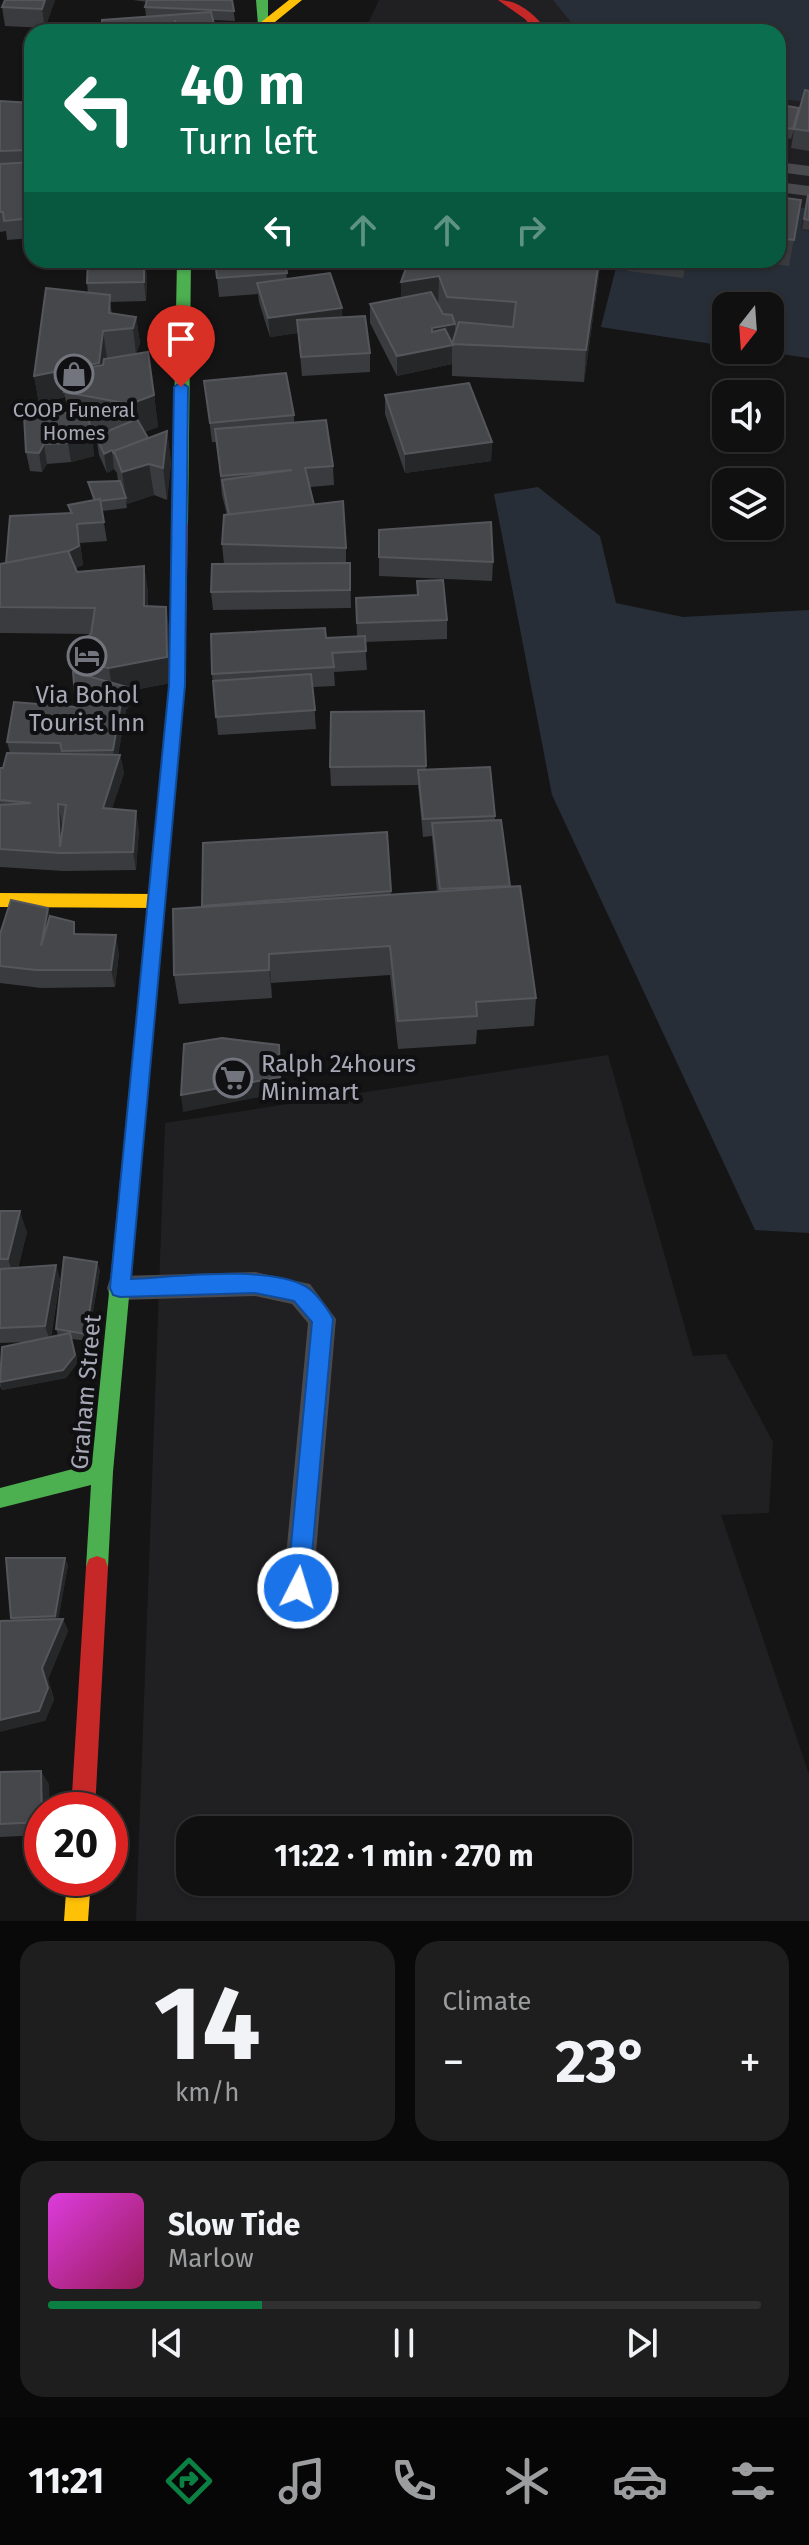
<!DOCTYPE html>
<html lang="en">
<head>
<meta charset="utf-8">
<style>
  body { margin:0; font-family:"Fira Sans",sans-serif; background:#1e1e1e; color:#f1f3f6; height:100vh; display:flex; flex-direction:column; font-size:30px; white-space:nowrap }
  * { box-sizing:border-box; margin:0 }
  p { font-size:26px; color:#9c9d9f }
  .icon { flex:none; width:44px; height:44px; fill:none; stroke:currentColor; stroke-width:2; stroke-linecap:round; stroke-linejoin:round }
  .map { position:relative; height:1921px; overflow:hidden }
  .details { display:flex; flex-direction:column; gap:20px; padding:20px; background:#090909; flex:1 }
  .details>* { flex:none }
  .top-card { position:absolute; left:24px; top:24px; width:762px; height:244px; border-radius:24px; box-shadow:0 2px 6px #0004,0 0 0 2px #303030; background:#0b6e4f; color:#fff; overflow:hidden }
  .needle { width:52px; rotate:197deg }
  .tools { position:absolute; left:712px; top:292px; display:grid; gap:16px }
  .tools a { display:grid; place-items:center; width:72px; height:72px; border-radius:16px; background:#101010; box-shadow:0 2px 6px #0004,0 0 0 2px #303030; font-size:40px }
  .speed { position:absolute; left:24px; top:1792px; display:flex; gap:16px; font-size:40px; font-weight:700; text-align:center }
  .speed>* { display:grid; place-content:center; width:104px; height:104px; border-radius:50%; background:#101010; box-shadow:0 2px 6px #0004,0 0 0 2px #303030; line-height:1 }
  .speed .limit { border:12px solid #d22; background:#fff; color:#111 }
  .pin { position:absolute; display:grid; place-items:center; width:68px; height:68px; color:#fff; margin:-82px -34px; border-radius:50% 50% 50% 0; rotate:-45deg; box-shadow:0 0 8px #0007 }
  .pin .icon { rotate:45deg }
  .me { position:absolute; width:88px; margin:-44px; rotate:5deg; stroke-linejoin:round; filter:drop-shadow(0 0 6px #0008) }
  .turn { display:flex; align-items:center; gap:28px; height:168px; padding:0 24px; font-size:36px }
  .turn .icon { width:104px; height:104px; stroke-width:2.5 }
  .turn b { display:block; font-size:56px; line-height:68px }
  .lanes { display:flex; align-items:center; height:76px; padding:0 24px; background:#0003; justify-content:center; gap:40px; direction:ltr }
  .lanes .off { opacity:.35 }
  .big { font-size:60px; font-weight:700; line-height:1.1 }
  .details .card { flex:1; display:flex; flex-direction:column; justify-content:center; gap:12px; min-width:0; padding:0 28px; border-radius:24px; background:#1e1e1e }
  .details .dial { align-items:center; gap:0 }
  .dial b { font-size:104px; line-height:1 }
  .song { display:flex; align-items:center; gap:24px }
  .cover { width:96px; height:96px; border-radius:12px; background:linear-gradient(135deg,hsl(300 70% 55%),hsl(330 70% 35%)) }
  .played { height:8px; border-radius:4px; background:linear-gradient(90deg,#0b8043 30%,#303030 30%) }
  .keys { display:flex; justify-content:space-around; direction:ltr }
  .heat { display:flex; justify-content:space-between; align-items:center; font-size:44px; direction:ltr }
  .details .tiles { flex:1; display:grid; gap:20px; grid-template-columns:1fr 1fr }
  .card:last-child { grid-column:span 2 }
  .trip { position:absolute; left:176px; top:1816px; width:456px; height:80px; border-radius:24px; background:#101010; box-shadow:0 2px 6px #0004,0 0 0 2px #303030; font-weight:700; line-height:80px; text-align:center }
  .tabs { display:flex; height:128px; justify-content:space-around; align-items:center; background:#060606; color:#9c9d9f }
  .tabs .icon { width:56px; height:56px }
  .tabs .current { color:#0b8043 }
  .tabs b { font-size:36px; color:#f1f3f6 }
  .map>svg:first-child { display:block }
</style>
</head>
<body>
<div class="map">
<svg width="809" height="1921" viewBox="0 0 809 1921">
  <rect width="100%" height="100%" fill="#151515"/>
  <g fill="#201f22" fill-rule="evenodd">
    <polygon points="379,0 809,0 809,358 753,350 770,350 770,306 726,306 726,346 601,327 618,260 778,260 778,32 364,32"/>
    <path d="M608 1055 693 1356 726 1354 773 1442 769 1513 721 1515 809 1774V1921H136L165 1123ZM190 1830H618V1882H190Z"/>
  </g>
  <g fill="#282e37">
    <polygon points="553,0 809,0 809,102 778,99 778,32 579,32"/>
    <polygon points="778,204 805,208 801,229 809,231 809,358 753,350 770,350 770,306 726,306 726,346 601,327 618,260 778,260"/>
    <polygon points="538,487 600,536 616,603 683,617 809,610 809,1233 755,1230 552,795 494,494"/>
  </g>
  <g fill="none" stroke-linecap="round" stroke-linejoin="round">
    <g fill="#494a4e" fill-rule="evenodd">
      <polygon points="778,162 809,166 809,176 778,172"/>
      <polygon points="778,182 809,186 809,196 778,192"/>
      <polygon points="255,1272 310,1284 336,1319 313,1588 308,1598 298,1603 288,1598 283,1588 308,1323 292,1304 255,1296 120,1300 110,1297 107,1288 110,1279 120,1276"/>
    </g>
    <g fill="#4caf50" fill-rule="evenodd">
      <polygon points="256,0 268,0 268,27 258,25"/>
      <polygon points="177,260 191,260 188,524 180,529 172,524"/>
      <polygon points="147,993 153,996 156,1001 113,1472 108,1567 105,1575 97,1578 89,1575 86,1567 91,1485 0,1508 0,1488 92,1464 138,1001 141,996"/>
    </g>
    <g fill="#ffc107" fill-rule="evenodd">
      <polygon points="289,0 302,0 270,26 270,32 258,32 260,23"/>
      <polygon points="0,893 156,894 162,896 165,901 162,906 156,908 0,907"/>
      <polygon points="67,1878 91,1878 88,1921 64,1921"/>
    </g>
    <g fill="#c62828" fill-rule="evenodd">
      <path d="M498 0C520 0 535 15 548 32H536L525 19Z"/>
      <polygon points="180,519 188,524 185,685 156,1001 153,1006 141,1006 138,1001 169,685 172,524"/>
      <polygon points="97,1556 105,1559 108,1567 95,1810 71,1810 86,1567 89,1559"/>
    </g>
  </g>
  <g fill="#3a3b3e">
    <polygon points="55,0 45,28 5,26 2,7"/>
    <polygon points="133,0 232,0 235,21 213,20 216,32 176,32 176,30 176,32 103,32 146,16 145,7 147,2"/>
    <polygon points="809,91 809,151 791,148 794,130 791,139 778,137 778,113 799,108"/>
    <polygon points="0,101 32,103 32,238 7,240 6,231 0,232"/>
    <polygon points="808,195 809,195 809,230 802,229"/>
    <polygon points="778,197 801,200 789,266 744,260 778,260"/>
    <polygon points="145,260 147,279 146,301 110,302 112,314 136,317 140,343 136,354 154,395 158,427 144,432 148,438 167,431 171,463 167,500 154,495 127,504 126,501 127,508 102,511 107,541 80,543 83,565 75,568 77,572 144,566 148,592 148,606 170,633 171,683 128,691 130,705 126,710 118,755 120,755 124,773 112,808 139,829 136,870 64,871 0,867 0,768 3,768 10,753 7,742 76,707 79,674 74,646 91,634 0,633 0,564 6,563 70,513 68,505 93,500 88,482 118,481 117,473 114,469 107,473 99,455 96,436 109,431 91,427 94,456 71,462 47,464 42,472 30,471 26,452 68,412 65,397 39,403 34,376 88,293 87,283"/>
    <polygon points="215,260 285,260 287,279 342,317 370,353 370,372 302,376 298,333 270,337 259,302 258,294 219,297"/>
    <polygon points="359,260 601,260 584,382 452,376 452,364 397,376 370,323 370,304 401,298 408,261 359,261"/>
    <polygon points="629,260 687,260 683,278 628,271"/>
    <polygon points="204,381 294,415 294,422 333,466 334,485 310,487 314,505 346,548 346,563 350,563 351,608 213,610 211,592 224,564 222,544 227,515 222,495 217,442 212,442"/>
    <polygon points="385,395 492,442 491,461 405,473 385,414"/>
    <polygon points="379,530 493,562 492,581 379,576"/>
    <polygon points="417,581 447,620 447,639 365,642 367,670 334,672 335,686 313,687 316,729 218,735 212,674 326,638 357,637 356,598 417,595"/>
    <polygon points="424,711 426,769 495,816 495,820 501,820 510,887 536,998 534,1026 477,1030 476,1044 398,1049 390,975 271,983 272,998 179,1004 174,975 202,907 203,843 391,891 391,895 437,892 432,836 423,837 418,785 331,786 330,767"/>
    <polygon points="50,916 77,934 119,953 115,987 41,988 0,983 0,934"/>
    <polygon points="0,1211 27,1232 18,1268 56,1265 60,1280 51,1337 58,1335 56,1329 100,1270 88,1341 72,1339 78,1362 66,1378 2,1390 0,1386 0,1368 28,1342 0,1343"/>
    <polygon points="68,1565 58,1619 63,1619 68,1631 48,1679 54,1699 45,1721 11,1618"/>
    <polygon points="0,1772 49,1784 42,1810 42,1835 0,1837"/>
  </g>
  <g fill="#262728">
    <polygon points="45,0 55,0 45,28 42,9"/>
    <polygon points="145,260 147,279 146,301 144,282"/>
    <polygon points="599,260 601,260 584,382 586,350"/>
    <polygon points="439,276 438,308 401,314 401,282"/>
    <polygon points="342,308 343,327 297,320 298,333 270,337 268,318"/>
    <polygon points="136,317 140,343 136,354 133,328"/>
    <polygon points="455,324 455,344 432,347 432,328"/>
    <polygon points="103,331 107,358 103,389 64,392 65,397 39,403 34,376"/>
    <polygon points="452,345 452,364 397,376 397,356"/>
    <polygon points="154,395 158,427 134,435 130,404"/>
    <polygon points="88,411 94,456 71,462 68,443"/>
    <polygon points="167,431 171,463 167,500 163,468"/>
    <polygon points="492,442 491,461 405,473 405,454"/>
    <polygon points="44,444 47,464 42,472 39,453"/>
    <polygon points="112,450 114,469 107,473 104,454"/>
    <polygon points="149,464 154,495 127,504 122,472"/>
    <polygon points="77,524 83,565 53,578 49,560"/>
    <polygon points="144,566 148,592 147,632 144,606"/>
    <polygon points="166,607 170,633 171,683 128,691 130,705 126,710 116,768 120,755 124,773 106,826 103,808 116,768 113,750 113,694 109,668"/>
    <polygon points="58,804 62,822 63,853 60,847"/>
    <polygon points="136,811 139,829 136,870 133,852"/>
    <polygon points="48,908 53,926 41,946"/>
    <polygon points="116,935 119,953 115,987 111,970"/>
    <polygon points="269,954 271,983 272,998 269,970"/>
    <polygon points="279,1045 281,1093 183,1112 181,1095"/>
    <polygon points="20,1211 27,1232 15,1280 8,1259"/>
    <polygon points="97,1262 100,1270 88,1341 86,1334"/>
    <polygon points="56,1265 60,1280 50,1341 45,1326"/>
    <polygon points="70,1333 78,1362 66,1378 2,1390 0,1382"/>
    <polygon points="65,1558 68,1565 58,1622 55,1616"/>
    <polygon points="63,1619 68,1631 48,1679 54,1699 45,1721 0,1732 0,1720 42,1668"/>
    <polygon points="41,1771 49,1784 50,1810 43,1810"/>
  </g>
  <g fill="#46474b" stroke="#55565c" stroke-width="2" fill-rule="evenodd">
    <polygon points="5,0 45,0 42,9 2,7"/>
    <polygon points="147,0 232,0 234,11 145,7"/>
    <polygon points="211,12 216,32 178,32 175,20 175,32 103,32 102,20"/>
    <polygon points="805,90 809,91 809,131 794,129"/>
    <polygon points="0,101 32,103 32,150 0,151"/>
    <polygon points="781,105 799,108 793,129 778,127 778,113"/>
    <polygon points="32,162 32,218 4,221 3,212 0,212 0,164"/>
    <polygon points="808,195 809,195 809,220 804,219"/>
    <polygon points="778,197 801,200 794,240 778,238"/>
    <polygon points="144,260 144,282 87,283 88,261"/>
    <polygon points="215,260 285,260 287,273 217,278"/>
    <polygon points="409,260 599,260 586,350 452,344 459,322 513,327 516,302 447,297 439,276 401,282"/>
    <polygon points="330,273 342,308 268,318 257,283"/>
    <polygon points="46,288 110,295 109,313 136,317 133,328 103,331 99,363 34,376"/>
    <polygon points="431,292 443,314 452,315 455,324 432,328 432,332 445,329 453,345 397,356 370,304"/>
    <polygon points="365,316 370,353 301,357 297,320"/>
    <polygon points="148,352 154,395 130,404 64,392 69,371 103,365 104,359"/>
    <polygon points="286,373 294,415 210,423 204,381"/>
    <polygon points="469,383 492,442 405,454 385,395"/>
    <polygon points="88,411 91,437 68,443 44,444 39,453 26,452 24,416"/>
    <polygon points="137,419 148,438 114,451 114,454 112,450 104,454 96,436"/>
    <polygon points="326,420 333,466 305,468 314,505 229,515 222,480 292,470 221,476 215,429"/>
    <polygon points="167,431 163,468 149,464 122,472 114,451"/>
    <polygon points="120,481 126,498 100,501 100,499 95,500 88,482"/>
    <polygon points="100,499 104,522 77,524 79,546 67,552 6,563 10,516 72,513 68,505"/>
    <polygon points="343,501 346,548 222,544 224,515"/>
    <polygon points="491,522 493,562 379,557 379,530"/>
    <polygon points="68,551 77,572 144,566 144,606 166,607 167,657 109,668 82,663 74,646 91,634 95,608 0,607 0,564"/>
    <polygon points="350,563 350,590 211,592 212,564"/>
    <polygon points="443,580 447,620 357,623 356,598 418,595 417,581"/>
    <polygon points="325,628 326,638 365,636 366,651 332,653 334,667 212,674 211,634"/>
    <polygon points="73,672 127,687 123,691 113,750 62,751 60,743 7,742 14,702 76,707"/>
    <polygon points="311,674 315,710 216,717 213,681"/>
    <polygon points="424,711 426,766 330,767 331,712"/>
    <path d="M7 753 120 755 103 808 136 811 133 852 60 853 0 849V805L31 803 0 800V768H3ZM58 804 66 805 60 847Z"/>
    <polygon points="490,767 495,816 423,819 418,770"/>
    <polygon points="501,820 510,886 440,889 432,823"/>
    <polygon points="387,832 391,891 202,906 203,843"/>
    <polygon points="520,886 536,998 476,1002 477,1016 398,1021 390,946 269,954 269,970 174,975 173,909"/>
    <polygon points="11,900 48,908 41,946 50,916 74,922 74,934 116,935 111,970 36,970 0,966 0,934"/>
    <polygon points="222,1038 279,1045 280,1077 181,1095 184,1044"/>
    <polygon points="0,1211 20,1211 8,1259 0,1259"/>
    <polygon points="64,1257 97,1262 86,1334 56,1329"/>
    <polygon points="56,1265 45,1326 0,1328 0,1269"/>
    <polygon points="70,1333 75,1355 63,1370 0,1382 2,1347"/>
    <polygon points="6,1558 65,1558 55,1616 11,1618"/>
    <polygon points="63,1619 42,1668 48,1688 39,1711 0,1720 0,1621"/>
    <polygon points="41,1771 42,1822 0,1824 0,1772"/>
  </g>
  <path fill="#1a73e8" stroke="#114b97" stroke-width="2" d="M181 382 188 387 185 685 131 1279C175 1277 267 1265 305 1286 315 1291 328 1309 333 1319L309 1588 306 1596 298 1600 290 1596 287 1588 312 1322 294 1301 255 1293 120 1297 113 1295 110 1288 169 685 174 387Z"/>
  <defs>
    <symbol id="shop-ring" viewBox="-11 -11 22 22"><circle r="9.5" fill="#100f11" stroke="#73757e" stroke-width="1.5"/><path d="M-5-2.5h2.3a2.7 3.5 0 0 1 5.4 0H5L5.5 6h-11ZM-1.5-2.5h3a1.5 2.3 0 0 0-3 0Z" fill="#73757e"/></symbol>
    <symbol id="hotel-ring" viewBox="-11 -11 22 22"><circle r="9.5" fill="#100f11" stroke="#73757e" stroke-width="1.5"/><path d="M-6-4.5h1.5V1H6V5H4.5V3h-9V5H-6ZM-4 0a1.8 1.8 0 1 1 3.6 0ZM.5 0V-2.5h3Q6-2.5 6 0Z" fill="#73757e"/></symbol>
    <symbol id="supermarket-ring" viewBox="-11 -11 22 22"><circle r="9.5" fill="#100f11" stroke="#73757e" stroke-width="1.5"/><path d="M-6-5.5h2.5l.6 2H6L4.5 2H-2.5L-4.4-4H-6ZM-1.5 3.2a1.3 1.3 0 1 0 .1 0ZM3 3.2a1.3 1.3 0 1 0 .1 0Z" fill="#73757e"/></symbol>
  </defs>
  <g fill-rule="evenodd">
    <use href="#shop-ring" x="52" y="352" width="44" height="44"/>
    <use href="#hotel-ring" x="65" y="634" width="44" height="44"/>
    <use href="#supermarket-ring" x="211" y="1056" width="44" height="44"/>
  </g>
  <g text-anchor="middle" stroke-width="8" stroke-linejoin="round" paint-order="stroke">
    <g font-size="20" fill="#a6a8b6" stroke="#100f11">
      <text x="74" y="417">COOP Funeral<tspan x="74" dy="23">Homes</tspan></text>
    </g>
    <g font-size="24" fill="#a6a8b6" stroke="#100f11">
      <text x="87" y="703">Via Bohol<tspan x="87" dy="28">Tourist Inn</tspan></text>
      <text x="261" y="1072" text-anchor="start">Ralph 24hours<tspan x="261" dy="28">Minimart</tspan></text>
    </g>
    <g font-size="24" fill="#a6a8b6" stroke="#100f11">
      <text transform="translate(86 1392) rotate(-85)" y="8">Graham Street</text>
    </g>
  </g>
</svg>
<div class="tools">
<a><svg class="needle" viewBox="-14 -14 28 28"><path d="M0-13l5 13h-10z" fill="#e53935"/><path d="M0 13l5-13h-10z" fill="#9c9d9f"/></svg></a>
<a><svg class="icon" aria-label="sound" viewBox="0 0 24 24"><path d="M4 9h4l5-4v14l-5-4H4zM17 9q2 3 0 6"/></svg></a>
<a><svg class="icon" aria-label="layers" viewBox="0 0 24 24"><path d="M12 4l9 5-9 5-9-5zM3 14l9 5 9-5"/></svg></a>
</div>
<div class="speed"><div class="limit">20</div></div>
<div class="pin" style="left:181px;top:387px;background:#d93025"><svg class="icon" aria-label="arrive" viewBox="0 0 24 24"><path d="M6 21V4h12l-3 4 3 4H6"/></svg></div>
<svg class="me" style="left:298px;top:1588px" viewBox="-20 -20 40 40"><circle r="17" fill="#1a73e8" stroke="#fff" stroke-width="3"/><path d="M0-11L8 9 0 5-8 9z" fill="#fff"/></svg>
<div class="trip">11:22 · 1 min · 270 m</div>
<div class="top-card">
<div class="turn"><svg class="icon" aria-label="left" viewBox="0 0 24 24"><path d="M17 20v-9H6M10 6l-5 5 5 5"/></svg><div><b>40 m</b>Turn left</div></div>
<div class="lanes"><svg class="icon" aria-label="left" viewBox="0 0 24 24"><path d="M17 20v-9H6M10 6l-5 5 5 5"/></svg><svg class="icon off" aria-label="ahead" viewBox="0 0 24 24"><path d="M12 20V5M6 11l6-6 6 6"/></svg><svg class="icon off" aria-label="ahead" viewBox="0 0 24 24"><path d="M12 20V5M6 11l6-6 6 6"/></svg><svg class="icon off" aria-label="right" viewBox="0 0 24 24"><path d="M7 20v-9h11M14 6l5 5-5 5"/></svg></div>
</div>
</div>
<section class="details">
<div class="tiles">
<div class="card dial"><b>14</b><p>km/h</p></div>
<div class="card"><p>Climate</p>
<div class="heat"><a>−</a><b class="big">23°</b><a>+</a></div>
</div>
<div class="card">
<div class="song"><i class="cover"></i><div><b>Slow Tide</b><p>Marlow</p></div></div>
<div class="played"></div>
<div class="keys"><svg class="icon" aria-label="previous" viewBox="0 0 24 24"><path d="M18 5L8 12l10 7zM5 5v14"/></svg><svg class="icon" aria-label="pause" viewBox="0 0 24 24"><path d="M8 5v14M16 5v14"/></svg><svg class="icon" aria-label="next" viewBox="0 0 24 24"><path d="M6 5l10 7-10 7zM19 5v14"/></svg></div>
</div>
</div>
</section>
<nav class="tabs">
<b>11:21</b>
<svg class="icon current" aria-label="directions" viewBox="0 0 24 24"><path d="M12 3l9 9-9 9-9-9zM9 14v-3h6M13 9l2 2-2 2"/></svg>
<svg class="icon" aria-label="music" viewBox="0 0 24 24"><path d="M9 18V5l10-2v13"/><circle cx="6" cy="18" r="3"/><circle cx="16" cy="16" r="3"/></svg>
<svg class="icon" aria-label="phone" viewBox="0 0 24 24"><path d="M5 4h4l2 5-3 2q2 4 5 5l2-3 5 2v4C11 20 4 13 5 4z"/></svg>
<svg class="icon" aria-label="climate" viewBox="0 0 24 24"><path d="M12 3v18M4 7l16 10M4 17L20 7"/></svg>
<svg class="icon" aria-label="car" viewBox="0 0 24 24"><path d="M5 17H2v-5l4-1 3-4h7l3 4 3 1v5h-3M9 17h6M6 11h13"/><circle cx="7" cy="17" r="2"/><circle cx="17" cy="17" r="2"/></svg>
<svg class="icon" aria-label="filters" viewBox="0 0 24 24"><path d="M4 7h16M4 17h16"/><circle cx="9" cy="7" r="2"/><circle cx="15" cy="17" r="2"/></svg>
</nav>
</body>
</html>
